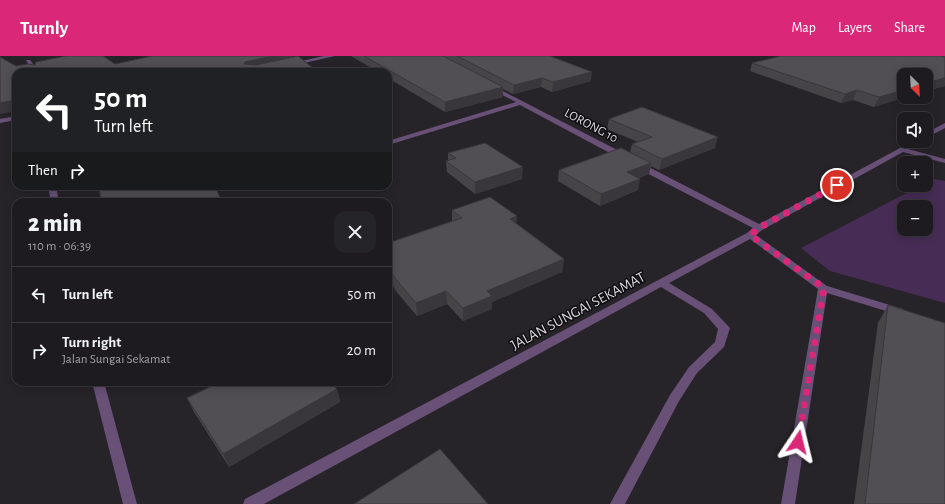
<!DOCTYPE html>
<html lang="en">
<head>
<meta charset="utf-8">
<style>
  :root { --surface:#1d1b1f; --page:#252428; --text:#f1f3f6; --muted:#a0a1a4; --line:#3b393d; --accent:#db2777 }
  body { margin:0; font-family:"Alegreya Sans",sans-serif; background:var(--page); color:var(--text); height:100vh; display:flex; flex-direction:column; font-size:15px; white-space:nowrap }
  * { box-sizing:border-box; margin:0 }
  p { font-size:13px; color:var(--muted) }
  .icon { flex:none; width:22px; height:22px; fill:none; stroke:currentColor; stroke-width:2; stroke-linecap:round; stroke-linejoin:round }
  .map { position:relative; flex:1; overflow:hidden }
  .drawer { position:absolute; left:12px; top:142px; width:380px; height:188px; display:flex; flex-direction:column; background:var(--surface); border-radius:12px; box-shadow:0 2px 10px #0003,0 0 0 1px var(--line) }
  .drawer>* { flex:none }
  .top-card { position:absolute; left:12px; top:12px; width:380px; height:122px; border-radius:12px; box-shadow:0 2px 10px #0003,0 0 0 1px var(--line); background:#202124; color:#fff; overflow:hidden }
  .needle { width:26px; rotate:156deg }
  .buttons { position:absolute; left:897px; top:12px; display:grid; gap:8px }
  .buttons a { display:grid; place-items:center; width:36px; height:36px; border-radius:8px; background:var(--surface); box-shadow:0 2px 10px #0003,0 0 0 1px var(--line); font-size:20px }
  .pin { position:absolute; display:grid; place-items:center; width:34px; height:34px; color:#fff; margin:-17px; border:2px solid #fff; border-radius:50%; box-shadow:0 1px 4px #0007 }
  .me { position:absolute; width:44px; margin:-22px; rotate:10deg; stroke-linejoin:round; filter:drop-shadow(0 0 3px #0008) }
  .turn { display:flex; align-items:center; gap:14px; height:84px; padding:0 16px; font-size:18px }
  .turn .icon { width:52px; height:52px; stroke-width:2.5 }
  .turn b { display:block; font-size:28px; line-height:34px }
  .then { display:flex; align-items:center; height:38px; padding:0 16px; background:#0003; gap:8px; font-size:15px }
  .round { display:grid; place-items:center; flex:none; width:42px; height:42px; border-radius:12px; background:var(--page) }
  .overview { display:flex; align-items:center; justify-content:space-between; height:68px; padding:0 16px }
  h1 { font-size:24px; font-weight:800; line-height:30px }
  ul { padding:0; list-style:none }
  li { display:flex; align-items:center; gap:12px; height:56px; padding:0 16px; border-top:1px solid var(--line) }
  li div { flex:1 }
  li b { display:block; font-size:15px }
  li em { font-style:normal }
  header { display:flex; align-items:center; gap:24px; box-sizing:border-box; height:56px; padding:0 20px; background:var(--accent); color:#fff }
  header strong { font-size:19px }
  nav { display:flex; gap:22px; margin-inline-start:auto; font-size:14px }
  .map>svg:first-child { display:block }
  .green { fill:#472d55; fill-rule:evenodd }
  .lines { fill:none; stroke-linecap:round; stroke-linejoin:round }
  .minor { fill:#685077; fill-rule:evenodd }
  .wall { fill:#474448 }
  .shaded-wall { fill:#39373b }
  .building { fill:#524f54; stroke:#39373b }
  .route { stroke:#db2777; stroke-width:7; stroke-dasharray:0 12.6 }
  .labels { text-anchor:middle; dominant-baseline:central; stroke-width:3; stroke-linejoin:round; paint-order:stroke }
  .far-street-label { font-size:13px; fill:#d9d7da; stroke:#0f0d10 }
  .street-label { font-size:15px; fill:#d9d7da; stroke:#0f0d10 }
</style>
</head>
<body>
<header>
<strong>Turnly</strong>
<nav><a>Map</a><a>Layers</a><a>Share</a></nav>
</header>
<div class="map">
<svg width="945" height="448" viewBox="0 0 945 448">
  <rect width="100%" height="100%" fill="#272429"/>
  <path class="green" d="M 934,123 L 945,125 L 945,247 L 830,215 L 801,192 L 922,129 L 926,129 L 926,127 ZM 904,151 L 926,151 L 926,173 L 904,173 Z"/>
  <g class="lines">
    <g class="minor">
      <polygon points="324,0 335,0 291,10 288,8"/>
      <polygon points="26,4 30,4 39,16 33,16"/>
      <polygon points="491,29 627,99 628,101 621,103 520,49 388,89 388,85 516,46 489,32 488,31"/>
      <polygon points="16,60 16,64 0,67 0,63"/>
      <polygon points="945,67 945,72 926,82 926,77"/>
      <polygon points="913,85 921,85 908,93 945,103 945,107 903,96 762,174 756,179 827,230 903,253 904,255 899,259 827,237 795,448 781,448 818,233 750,183 669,227 712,253 730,272 724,291 697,317 679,345 625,448 610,448 670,339 689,311 715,286 718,273 704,257 661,231 264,448 243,448 245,443 747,177 753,172 635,111 635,107 641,107 759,168"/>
      <polygon points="48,130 56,130 59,146 51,146"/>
      <polygon points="92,326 104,326 137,448 123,448"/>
    </g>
  </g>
  <g class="wall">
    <polygon points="351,0 550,0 591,25 552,36 541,31 513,38 503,33 503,41 445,56 388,22 388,16 378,16"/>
    <polygon points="781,0 945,0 945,30 926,35 926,19 874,51 853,44 841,47 750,15 752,7"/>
    <polygon points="609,63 715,92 659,114 651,110 649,118 639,122 640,123 638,134 600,150 558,125 559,114 630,97 632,88 638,86 607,73"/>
    <polygon points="448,97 522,123 475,138 447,116 446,105 448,104"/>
    <polygon points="452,154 517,160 516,167 564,203 562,216 492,246 492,253 463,265 447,248 417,260 395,234 392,227 390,227 388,225 388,187 452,165"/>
    <polygon points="888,249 945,448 854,448 878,267"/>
    <polygon points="337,333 340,346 229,411 194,356 187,342"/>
  </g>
  <g class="shaded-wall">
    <polygon points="273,0 293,0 294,5 247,15 244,8 245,6"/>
    <polygon points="592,16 591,25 552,36 553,26"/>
    <polygon points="542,22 541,31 513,38 514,29"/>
    <polygon points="945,22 945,30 926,35 926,27"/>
    <polygon points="503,31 503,41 445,56 445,46"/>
    <polygon points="857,34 853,44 841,47 845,38"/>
    <polygon points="904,34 904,41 907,41 874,51 879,41"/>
    <polygon points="16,44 16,55 0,58 0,47"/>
    <polygon points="718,81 715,92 659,114 662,103"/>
    <polygon points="651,107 649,118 625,128 627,116"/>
    <polygon points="523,111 522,123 475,138 475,126"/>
    <polygon points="640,123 638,134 600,150 601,138"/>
    <polygon points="517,160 516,172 510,163"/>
    <polygon points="564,203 562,216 492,246 492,253 463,265 463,252 487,235"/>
    <polygon points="388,214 391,214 392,227 390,227"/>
    <polygon points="446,235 447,248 417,260 416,247"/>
    <polygon points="337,333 340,346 229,411 223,398"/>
  </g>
  <g class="building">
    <polygon points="66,0 103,0 115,8 152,0 273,0 245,6 244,8 256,9 298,0 318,16 16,16 16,44 0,47 0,1 16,10 28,8 35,9 36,6"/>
    <polygon points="364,0 443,0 503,31 445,46"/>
    <polygon points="457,0 550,0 592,16 553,26 542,22 514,29"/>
    <polygon points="781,0 941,0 945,1 945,22 926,27 926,19 904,19 904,34 879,41 857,34 845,38 752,7"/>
    <polygon points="642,51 718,81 662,103 632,88 652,81 609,63"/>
    <polygon points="485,87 523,111 475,126 446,105 456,102 448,97"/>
    <polygon points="621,92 651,107 627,116 640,123 601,138 559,114"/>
    <polygon points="99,130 215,130 222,146 101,146"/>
    <polygon points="490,141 517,160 510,163 564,203 487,235 492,240 463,252 446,235 416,247 394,221 391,214 388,214 388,187 462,162 452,154"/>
    <polygon points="888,249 945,267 945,448 865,448"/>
    <polygon points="220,326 331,326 337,333 223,398 187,342"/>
    <polygon points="440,393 488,448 354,448"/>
  </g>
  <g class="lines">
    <polyline class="route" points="798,386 824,232 750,179 759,172 837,129"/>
  </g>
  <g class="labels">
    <g class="far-street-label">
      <text transform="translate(591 70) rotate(28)">LORONG 10</text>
    </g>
    <g class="street-label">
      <text transform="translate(578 255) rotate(-28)">JALAN SUNGAI SEKAMAT</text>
    </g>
  </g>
</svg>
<div class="buttons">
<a><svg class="needle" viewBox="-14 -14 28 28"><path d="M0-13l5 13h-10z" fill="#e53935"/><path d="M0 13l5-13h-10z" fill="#a0a1a4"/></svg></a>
<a><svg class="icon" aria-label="sound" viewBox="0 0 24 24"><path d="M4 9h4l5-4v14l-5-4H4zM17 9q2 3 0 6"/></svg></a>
<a>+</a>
<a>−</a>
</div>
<div class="pin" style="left:837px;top:129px;background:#d93025"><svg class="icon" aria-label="arrive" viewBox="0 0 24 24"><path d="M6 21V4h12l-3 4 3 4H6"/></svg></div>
<svg class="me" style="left:798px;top:386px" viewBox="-20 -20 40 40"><path d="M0-17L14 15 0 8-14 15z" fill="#db2777" stroke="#fff" stroke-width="4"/></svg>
<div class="top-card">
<div class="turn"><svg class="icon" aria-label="left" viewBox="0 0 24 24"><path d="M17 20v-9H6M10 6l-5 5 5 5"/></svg><div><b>50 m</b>Turn left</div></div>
<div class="then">Then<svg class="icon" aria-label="right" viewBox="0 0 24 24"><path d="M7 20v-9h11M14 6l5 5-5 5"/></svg></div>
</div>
<section class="drawer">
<div class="overview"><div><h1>2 min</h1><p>110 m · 06:39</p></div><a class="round"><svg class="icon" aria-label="close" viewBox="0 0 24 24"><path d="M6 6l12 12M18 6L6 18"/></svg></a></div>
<ul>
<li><svg class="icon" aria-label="left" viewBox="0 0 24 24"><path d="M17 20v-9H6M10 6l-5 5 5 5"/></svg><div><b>Turn left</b></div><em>50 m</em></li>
<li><svg class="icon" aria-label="right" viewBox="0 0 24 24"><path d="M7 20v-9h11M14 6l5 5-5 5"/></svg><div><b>Turn right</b><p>Jalan Sungai Sekamat</p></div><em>20 m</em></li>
</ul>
</section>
</div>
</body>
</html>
